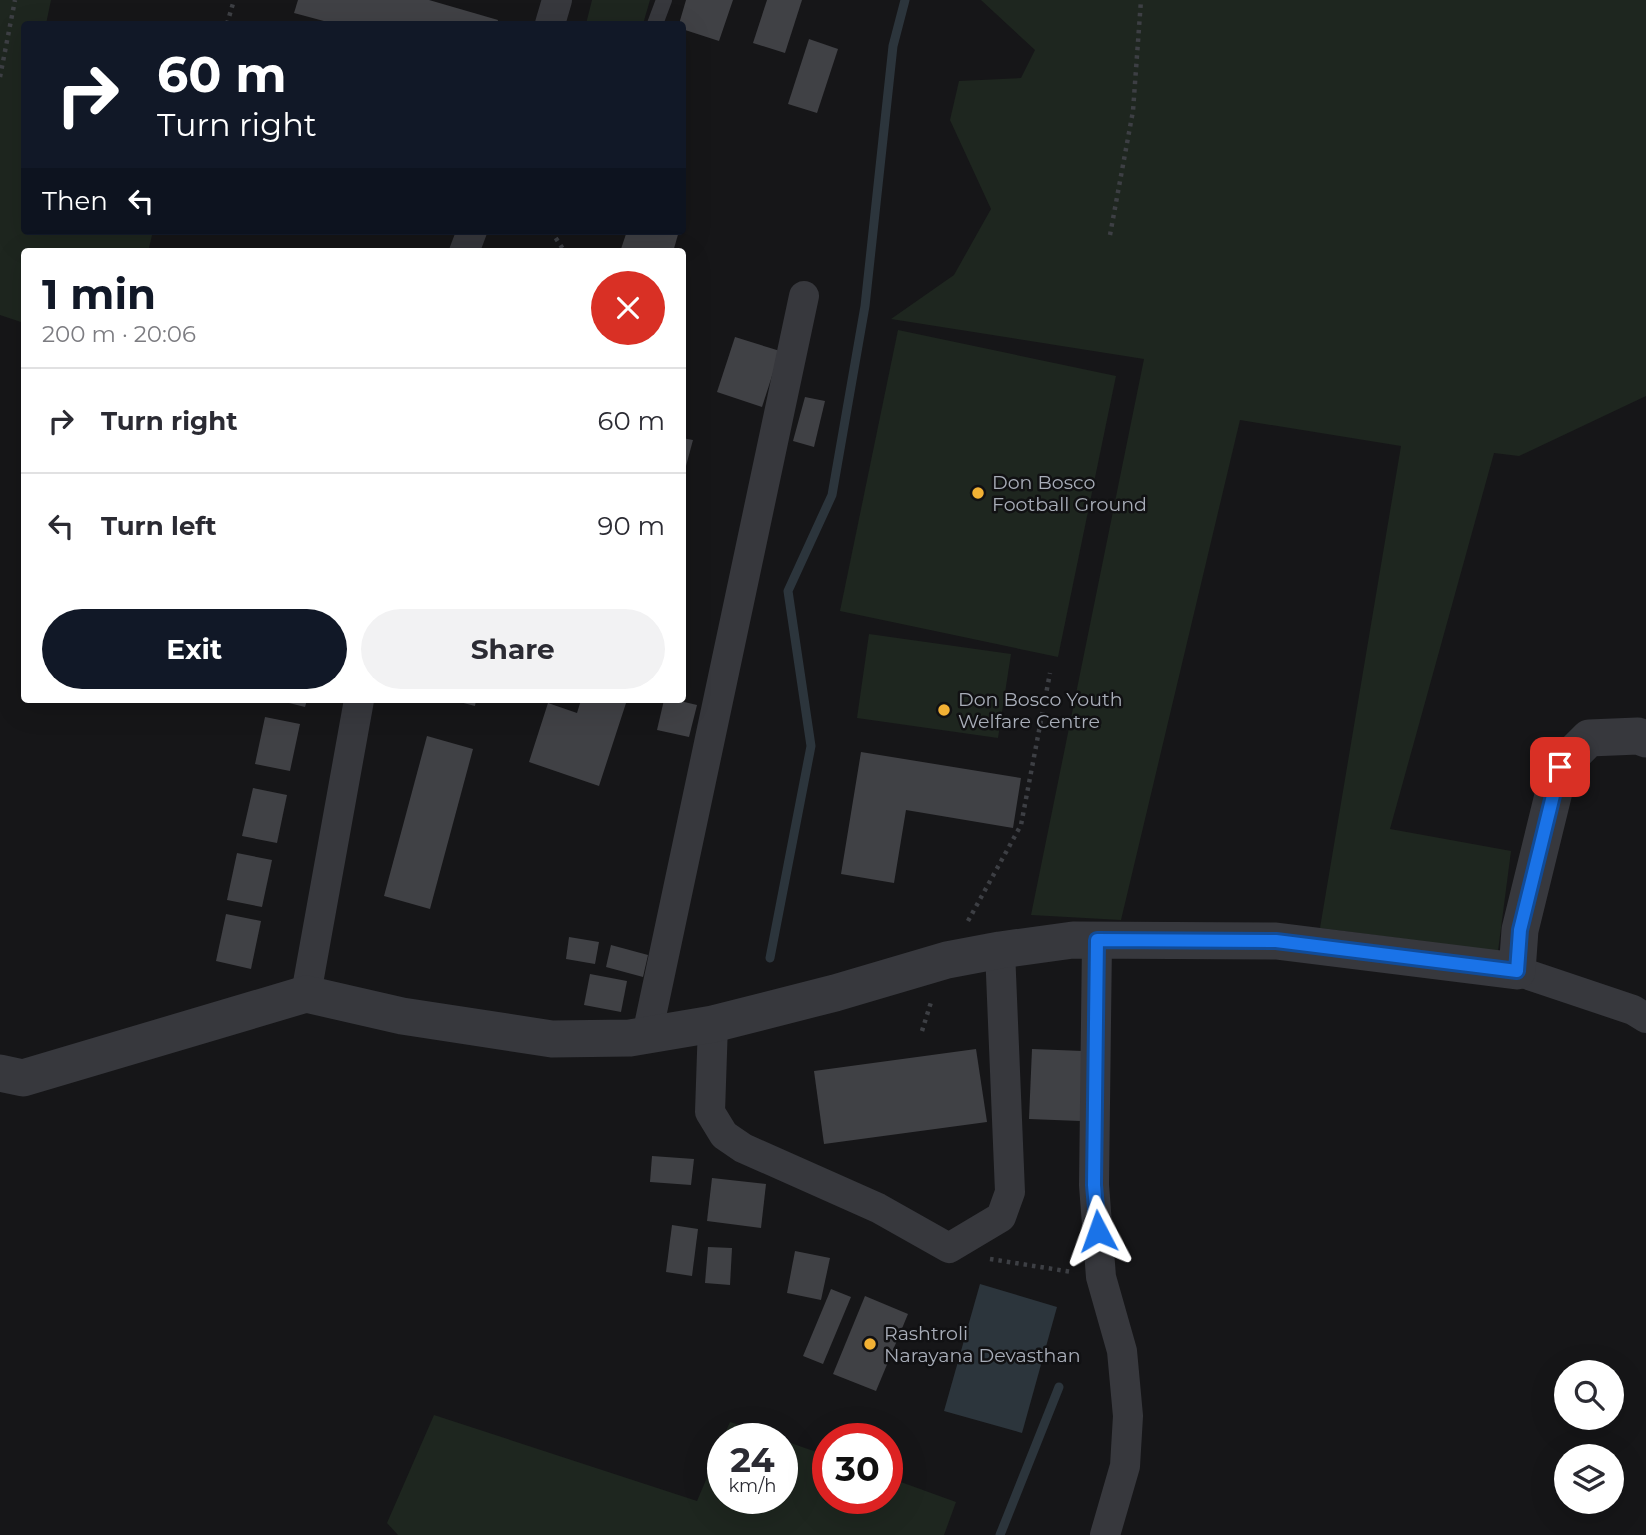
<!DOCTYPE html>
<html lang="en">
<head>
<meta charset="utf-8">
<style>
  :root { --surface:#fff; --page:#f2f2f3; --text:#2b2b33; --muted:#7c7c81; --line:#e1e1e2; --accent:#111827 }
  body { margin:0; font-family:Montserrat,sans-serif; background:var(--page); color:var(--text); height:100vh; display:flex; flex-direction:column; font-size:26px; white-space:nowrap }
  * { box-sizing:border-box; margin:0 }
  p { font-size:23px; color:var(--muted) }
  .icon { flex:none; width:38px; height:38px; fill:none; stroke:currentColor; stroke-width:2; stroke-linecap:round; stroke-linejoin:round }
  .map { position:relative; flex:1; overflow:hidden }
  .side { position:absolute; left:21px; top:248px; width:665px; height:455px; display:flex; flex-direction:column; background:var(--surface); border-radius:7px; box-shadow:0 7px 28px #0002 }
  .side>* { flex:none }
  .top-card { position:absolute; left:21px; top:21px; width:665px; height:214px; border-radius:7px; box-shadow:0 7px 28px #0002; background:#111827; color:#fff; overflow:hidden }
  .buttons { position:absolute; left:1554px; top:1360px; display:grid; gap:14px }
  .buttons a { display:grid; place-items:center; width:70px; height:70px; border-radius:50%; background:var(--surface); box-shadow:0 7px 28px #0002; font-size:35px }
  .speed { position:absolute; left:707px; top:1423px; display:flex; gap:14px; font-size:35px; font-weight:700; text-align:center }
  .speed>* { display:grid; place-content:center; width:91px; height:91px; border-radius:50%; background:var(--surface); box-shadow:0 7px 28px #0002; line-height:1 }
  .speed small { font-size:18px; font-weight:400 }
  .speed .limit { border:10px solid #d22; background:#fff; color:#111 }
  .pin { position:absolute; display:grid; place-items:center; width:60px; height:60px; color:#fff; margin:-30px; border-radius:14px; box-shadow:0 4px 10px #0006 }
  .me { position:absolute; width:77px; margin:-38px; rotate:356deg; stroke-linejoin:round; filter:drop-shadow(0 0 5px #0008) }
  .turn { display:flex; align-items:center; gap:24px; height:147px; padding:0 21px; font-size:32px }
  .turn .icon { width:91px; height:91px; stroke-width:2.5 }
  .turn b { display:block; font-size:49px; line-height:60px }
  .then { display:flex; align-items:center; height:66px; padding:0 21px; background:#0003; gap:14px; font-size:26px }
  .round { display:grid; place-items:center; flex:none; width:74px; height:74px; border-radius:37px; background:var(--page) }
  .summary { display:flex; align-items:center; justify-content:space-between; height:119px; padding:0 21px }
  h1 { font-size:42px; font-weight:700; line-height:52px; color:var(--accent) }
  .cta { display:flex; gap:14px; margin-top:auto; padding:14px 21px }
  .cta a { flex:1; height:80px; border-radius:42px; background:var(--accent); color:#fff; font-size:28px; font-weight:700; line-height:80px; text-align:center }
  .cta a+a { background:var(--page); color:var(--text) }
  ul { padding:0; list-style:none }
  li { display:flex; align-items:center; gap:21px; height:105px; padding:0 21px; border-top:2px solid var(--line) }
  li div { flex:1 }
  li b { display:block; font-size:26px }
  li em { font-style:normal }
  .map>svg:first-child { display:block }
  .green { fill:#1e261f }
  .water { fill:#2c353c }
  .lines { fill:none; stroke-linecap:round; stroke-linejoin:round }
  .stream { stroke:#2c353c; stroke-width:9 }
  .building { fill:#404145 }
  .path { stroke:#3d3f44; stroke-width:4.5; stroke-dasharray:3.5 5; stroke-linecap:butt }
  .service { stroke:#37383d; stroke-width:16 }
  .minor { stroke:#37383d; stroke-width:30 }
  .tertiary { stroke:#37383d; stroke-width:37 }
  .route-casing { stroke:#114b97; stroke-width:18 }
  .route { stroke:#1a73e8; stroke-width:12 }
  .poi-dot { fill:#f2b134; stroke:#111113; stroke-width:2.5 }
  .labels { text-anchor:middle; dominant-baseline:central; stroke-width:5; stroke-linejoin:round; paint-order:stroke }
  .poi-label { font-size:19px; fill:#a8adb8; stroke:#111113; text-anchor:start }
</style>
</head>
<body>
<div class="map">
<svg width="1646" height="1535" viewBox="0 0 1646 1535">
  <rect width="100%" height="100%" fill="#161618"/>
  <g class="green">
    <polygon points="0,0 51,0 46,24 24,24 24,231 153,231 148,252 24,252 24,323 0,315"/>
    <polygon points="592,0 650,0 643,24 586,24"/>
    <polygon points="981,0 1646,0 1646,396 1519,456 1494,453 1390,829 1511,851 1498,951 1320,928 1401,446 1240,420 1121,920 1031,915 1144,359 891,319 954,275 991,209 950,120 959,81 1021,78 1035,50"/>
    <polygon points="898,330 1116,376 1058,657 840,611"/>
    <polygon points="869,634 1011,654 998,738 857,718"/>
    <polygon points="434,1415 697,1501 723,1440 723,1498 782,1498 782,1440 828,1456 828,1498 887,1498 887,1477 956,1502 944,1535 398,1535 387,1523"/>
    <polygon points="730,1422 778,1438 723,1438"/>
  </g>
  <polygon class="water" points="980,1284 1057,1307 1022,1433 944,1411"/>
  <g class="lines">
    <g class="stream">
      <polyline points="770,958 811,746 788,591 832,495 865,306 893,46 905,0"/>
      <polyline points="1000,1535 1059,1387"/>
    </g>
  </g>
  <g class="building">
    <polygon points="298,0 429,0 498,20 497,24 335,24 294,13"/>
    <polygon points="686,0 733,0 719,41 682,29 682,24 679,24"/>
    <polygon points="767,0 802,0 785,53 753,43"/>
    <polygon points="809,39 838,49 817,113 788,104"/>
    <polygon points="627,231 679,231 673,252 620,252"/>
    <polygon points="735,337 780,351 762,407 717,392"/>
    <polygon points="805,397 825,401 814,447 793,441"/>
    <polygon points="682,438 693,440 683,477 682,477"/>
    <polygon points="277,700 307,700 305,707"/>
    <polygon points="452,700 476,700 475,706"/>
    <polygon points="581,700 627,700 599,786 529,762 548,703 577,713"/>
    <polygon points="664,700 676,700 697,705 689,737 657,730"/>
    <polygon points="265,717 300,724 290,771 255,764"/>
    <polygon points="427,736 473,749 430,909 384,896"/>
    <polygon points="861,752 1021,778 1013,828 906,810 894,883 841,874"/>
    <polygon points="253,788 287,795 277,843 242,836"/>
    <polygon points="237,853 272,860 262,907 227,900"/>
    <polygon points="226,914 261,921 251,969 216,961"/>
    <polygon points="569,937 599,942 595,964 566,959"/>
    <polygon points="611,945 648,955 643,977 606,967"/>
    <polygon points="590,974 627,981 621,1012 584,1005"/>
    <polygon points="976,1049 987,1122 824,1144 814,1071"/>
    <polygon points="1032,1049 1083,1051 1080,1121 1029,1119"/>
    <polygon points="652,1156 694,1159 691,1185 650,1182"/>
    <polygon points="712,1178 766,1184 761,1228 707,1221"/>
    <polygon points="672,1225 698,1229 692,1276 666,1272"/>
    <polygon points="708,1247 732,1248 730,1285 705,1283"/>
    <polygon points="795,1251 830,1258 821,1300 787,1293"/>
    <polygon points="831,1289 851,1297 823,1364 803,1356"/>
    <polygon points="865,1296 908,1314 876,1391 833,1374"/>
  </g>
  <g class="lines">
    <g class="path">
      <polyline points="227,24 234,0"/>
      <polyline points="0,77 15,0"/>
      <polyline points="551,231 565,252"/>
      <polyline points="1110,235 1133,111 1141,0"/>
      <polyline points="968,921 1021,825 1050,673"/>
      <polyline points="922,1031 932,999"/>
      <polyline points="990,1259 1072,1272"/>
    </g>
    <polyline class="service" points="655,24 664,0"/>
    <g class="minor">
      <polyline points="550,24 557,0"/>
      <polyline points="464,252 472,231"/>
      <polyline points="1097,941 1094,1185 1101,1277 1122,1351 1128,1416 1125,1466 1105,1535"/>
      <polyline points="1517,971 1633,1010 1646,1018"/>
      <polyline points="306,994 359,700"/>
      <polyline points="713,1024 710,1112 724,1135 743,1148 878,1208 949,1248 1001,1217 1010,1192 1000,950"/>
      <polyline points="647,1035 804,296"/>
    </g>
    <polyline class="tertiary" points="0,1073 23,1078 306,994 402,1016 552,1039 630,1038 713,1024 835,993 947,960 1000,950 1073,940 1276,941 1517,971 1520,930 1560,767 1589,738 1638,736 1646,739"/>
  </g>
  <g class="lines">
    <g class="route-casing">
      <polyline id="route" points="1098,1231 1094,1185 1097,940 1276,941 1517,971 1520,930 1560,767"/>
    </g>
    <use href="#route" class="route"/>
  </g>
  <g class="poi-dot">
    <circle cx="978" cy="493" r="7"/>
    <circle cx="944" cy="710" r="7"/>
    <circle cx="870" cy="1344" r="7"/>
  </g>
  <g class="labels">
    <g class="poi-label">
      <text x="992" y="482">Don Bosco<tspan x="992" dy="22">Football Ground</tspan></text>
      <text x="958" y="699">Don Bosco Youth<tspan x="958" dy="22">Welfare Centre</tspan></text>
      <text x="884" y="1333">Rashtroli<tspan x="884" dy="22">Narayana Devasthan</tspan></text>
    </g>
  </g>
</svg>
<div class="buttons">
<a><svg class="icon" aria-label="search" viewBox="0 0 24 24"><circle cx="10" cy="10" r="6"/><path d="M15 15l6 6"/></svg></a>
<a><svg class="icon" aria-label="layers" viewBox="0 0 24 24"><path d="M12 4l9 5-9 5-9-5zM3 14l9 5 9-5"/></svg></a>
</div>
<div class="speed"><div>24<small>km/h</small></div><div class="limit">30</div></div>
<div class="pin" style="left:1560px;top:767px;background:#d93025"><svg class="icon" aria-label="arrive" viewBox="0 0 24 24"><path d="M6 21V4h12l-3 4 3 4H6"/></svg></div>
<svg class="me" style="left:1098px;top:1231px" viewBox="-20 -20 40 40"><path d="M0-17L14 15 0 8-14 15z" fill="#1a73e8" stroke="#fff" stroke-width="4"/></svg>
<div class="top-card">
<div class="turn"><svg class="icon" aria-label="right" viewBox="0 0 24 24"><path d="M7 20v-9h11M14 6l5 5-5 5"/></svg><div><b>60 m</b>Turn right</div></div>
<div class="then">Then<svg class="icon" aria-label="left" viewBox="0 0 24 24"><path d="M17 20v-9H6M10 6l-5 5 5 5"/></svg></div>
</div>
<section class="side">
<div class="summary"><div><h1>1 min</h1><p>200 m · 20:06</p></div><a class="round" style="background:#d93025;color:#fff"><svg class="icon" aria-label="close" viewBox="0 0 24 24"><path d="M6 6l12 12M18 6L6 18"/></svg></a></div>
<ul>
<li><svg class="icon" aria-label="right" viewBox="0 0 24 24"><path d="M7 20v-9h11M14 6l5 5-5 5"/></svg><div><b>Turn right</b></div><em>60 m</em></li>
<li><svg class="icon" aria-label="left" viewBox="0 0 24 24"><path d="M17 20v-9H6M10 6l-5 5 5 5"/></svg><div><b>Turn left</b></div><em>90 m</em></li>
</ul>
<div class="cta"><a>Exit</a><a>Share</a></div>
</section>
</div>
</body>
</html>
